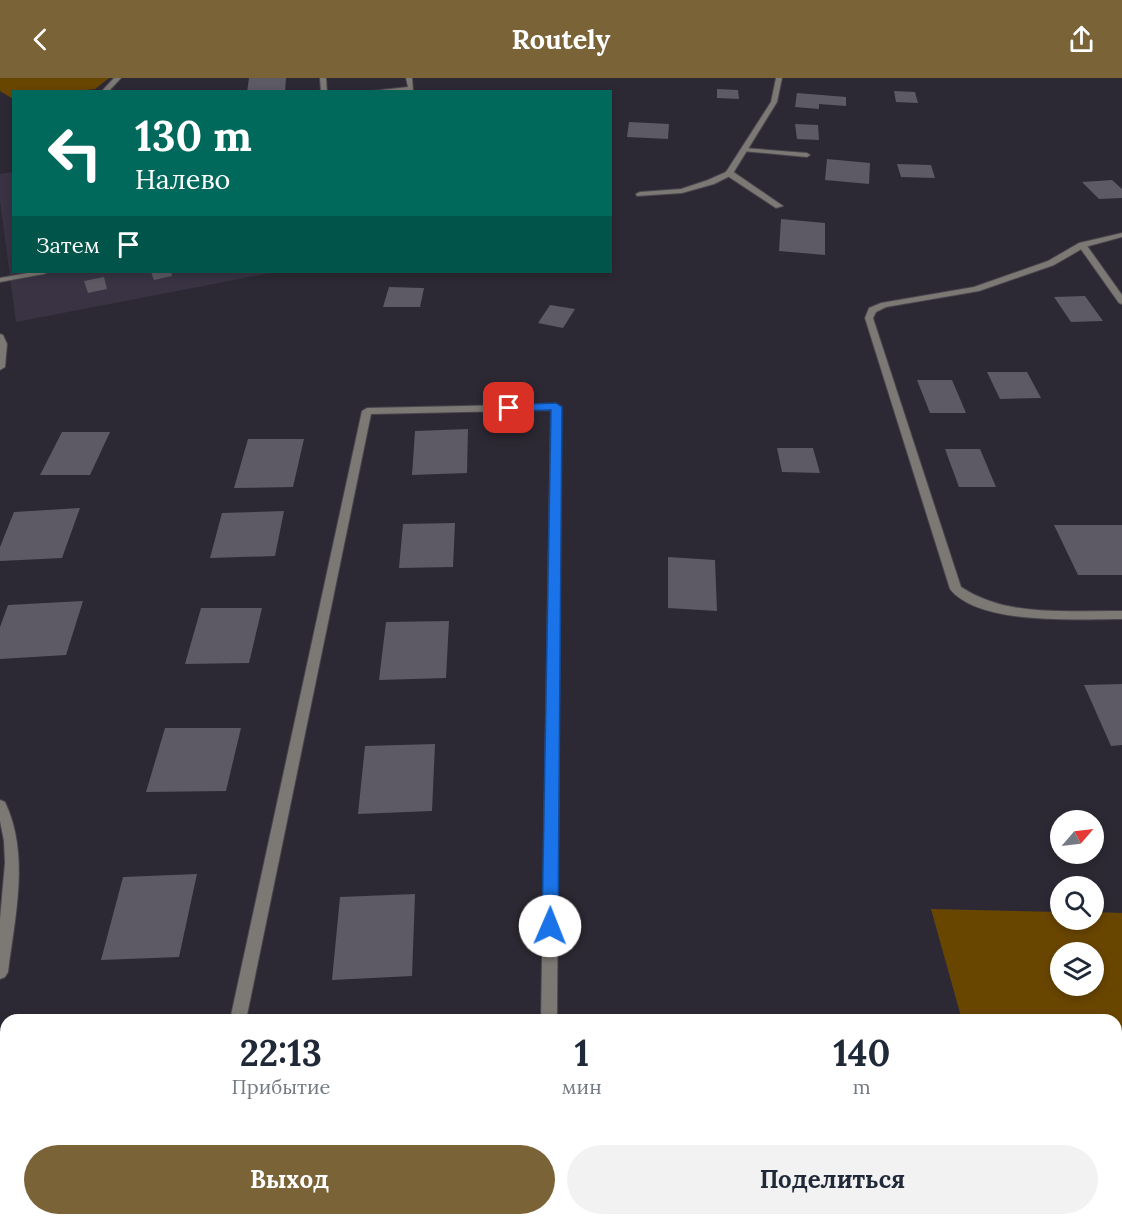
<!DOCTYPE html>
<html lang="ru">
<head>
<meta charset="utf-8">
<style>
  :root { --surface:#fff; --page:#f2f2f3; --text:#1f2937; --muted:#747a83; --accent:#7b6338 }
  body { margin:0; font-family:Lora,serif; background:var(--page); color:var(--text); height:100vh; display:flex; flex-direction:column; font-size:22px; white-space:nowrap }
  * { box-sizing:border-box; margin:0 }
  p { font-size:20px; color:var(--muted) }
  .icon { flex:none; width:33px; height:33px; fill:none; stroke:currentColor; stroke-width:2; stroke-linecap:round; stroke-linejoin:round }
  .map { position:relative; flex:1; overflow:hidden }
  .sheet { position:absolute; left:0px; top:936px; width:1122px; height:212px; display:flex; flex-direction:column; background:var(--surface); border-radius:18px 18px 0 0; box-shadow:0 3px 9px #0003 }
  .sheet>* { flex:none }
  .guide { position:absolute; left:12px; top:12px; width:600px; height:183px; border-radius:0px; box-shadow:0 3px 9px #0003; background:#00695c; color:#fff; overflow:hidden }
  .needle { width:39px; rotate:62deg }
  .fabs { position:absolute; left:1050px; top:732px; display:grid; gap:12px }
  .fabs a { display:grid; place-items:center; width:54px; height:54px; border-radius:50%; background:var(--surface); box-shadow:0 3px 9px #0003; font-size:30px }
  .pin { position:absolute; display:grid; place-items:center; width:51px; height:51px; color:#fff; margin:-26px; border-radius:12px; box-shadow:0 3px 9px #0006 }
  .me { position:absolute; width:66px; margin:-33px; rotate:1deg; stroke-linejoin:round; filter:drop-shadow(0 0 4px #0008) }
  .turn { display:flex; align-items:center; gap:21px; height:126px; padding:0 24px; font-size:27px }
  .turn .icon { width:78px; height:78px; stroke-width:2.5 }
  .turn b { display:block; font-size:42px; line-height:51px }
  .then { display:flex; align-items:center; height:57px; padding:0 24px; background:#0003; gap:12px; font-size:22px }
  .eta { display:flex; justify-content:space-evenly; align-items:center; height:102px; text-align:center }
  .eta b { font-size:36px; font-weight:700; line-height:42px }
  .primary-button { display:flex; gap:12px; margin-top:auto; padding:12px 24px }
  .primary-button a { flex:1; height:69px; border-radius:36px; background:var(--accent); color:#fff; font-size:24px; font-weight:700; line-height:69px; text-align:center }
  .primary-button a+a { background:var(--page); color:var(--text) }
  header { display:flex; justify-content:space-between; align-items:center; height:78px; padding:0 24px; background:var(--accent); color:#fff; font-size:27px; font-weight:700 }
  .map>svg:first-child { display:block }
  .built { fill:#393343 }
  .green { fill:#694600; fill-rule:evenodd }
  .building { fill:#5d5965 }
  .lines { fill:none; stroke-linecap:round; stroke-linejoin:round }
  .lane-casing { stroke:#49454f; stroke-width:2 }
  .street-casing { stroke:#49454f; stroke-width:2 }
  .lane { fill:#7c7873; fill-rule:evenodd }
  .street { fill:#7c7873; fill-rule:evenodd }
  .route { fill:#1a73e8; stroke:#114b97; stroke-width:1.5 }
</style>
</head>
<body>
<header><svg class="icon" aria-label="back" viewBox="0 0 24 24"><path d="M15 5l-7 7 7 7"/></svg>Routely<svg class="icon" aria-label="share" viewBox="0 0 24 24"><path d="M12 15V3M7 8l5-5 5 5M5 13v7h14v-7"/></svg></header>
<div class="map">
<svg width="1122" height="1147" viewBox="0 0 1122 1147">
  <rect width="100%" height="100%" fill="#2d2934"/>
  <polygon class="built" points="13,94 14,194 276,194 16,244 0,123 0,96"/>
  <g class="green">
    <polygon points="0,0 109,0 95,11 76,13 14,14 13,21 0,13"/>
    <path d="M 931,831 L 1060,834 L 1060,842 L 1094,842 L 1094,834 L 1122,835 L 1122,1147 L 1020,1147 L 1018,1142 L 1116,1142 L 1116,942 L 962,942 ZM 1060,874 L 1094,874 L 1094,908 L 1060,908 Z"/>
  </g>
  <g class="building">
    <polygon points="249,0 286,0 285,14 247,14"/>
    <polygon points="717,11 738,12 739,21 717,20"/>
    <polygon points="894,13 915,14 918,25 896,24"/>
    <polygon points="797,15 846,19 846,28 819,26 819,31 795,29"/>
    <polygon points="629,44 669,46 668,61 627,59"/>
    <polygon points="795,46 818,47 819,62 797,61"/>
    <polygon points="827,81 870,85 869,106 825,102"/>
    <polygon points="897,86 931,87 935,100 901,99"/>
    <polygon points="1112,102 1122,111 1122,120 1099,121 1082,104"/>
    <polygon points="781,141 825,145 825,177 779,173"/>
    <polygon points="151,194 171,194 172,198 154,202"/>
    <polygon points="104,199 107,211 88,215 84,203"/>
    <polygon points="389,209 424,210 420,229 383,229"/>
    <polygon points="1085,218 1103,243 1071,244 1054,219"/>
    <polygon points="550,227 575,231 563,250 538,245"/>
    <polygon points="987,294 1027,294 1041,320 1000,321"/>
    <polygon points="917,302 952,302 966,335 930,335"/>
    <polygon points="468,351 467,395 412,397 415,353"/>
    <polygon points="62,354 110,354 90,397 40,397"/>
    <polygon points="248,361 304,361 293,409 234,410"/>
    <polygon points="777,370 813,370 820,395 782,394"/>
    <polygon points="945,371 980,371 996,409 959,409"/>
    <polygon points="80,430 62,480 0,483 0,469 14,434"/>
    <polygon points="284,433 275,478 210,480 222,435"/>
    <polygon points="455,445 453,489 399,490 403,446"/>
    <polygon points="1054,447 1122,447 1122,497 1078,497"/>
    <polygon points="668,479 715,482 717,533 668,530"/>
    <polygon points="83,523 66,577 0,581 0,549 8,527"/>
    <polygon points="201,530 262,530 249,585 185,586"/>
    <polygon points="449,543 446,600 379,602 386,544"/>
    <polygon points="1122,606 1122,667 1111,668 1084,607"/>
    <polygon points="165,650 241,650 226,713 146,714"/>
    <polygon points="435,666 432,733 358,736 365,668"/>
    <polygon points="197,796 179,879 101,882 123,799"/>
    <polygon points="415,816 412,898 332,902 340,819"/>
    <polygon points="79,1142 200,1142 200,1147 78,1147"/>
    <polygon points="356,1142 477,1142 478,1147 356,1147"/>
  </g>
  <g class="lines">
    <g class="lane-casing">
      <g id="lane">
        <polygon points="114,0 121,0 108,14 101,14"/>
        <polygon points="320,0 326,0 327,14 321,14"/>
        <polygon points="406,0 412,0 413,12 363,14 408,9"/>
        <polygon points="744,70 807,75 810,77 807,79 742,73 742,71"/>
        <polygon points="726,93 732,93 783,128 776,130 726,97"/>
        <path d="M 1122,155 L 1122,159 L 1085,169 L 1054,187 L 979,213 L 886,229 L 876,234 L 873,240 L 961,509 C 1008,540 1068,532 1122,533 L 1122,541 C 1079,541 979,548 950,511 L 865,240 L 869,230 L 881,225 L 974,209 L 1048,183 L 1079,165 Z"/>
        <polygon points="33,194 48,194 44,196 0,204 0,200"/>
      </g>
    </g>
    <g class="street-casing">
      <g id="street">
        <polygon points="776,0 782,0 777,24 732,97 714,106 682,115 637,118 636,116 640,114 681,111 708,102 726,94 771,24"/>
        <polygon points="1079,165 1085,165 1122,217 1122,226 1119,225 1078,167"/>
        <polygon points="0,256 3,257 7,266 5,289 0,292"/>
        <polygon points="556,326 561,329 557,942 541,942 551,332 371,336 246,942 230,942 362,333 367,330"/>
        <path d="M 0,722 L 5,724 C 30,777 15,838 8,894 L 5,899 L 0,901 L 0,841 L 5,785 L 4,763 L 0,743 Z"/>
        <polygon points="6,1030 6,1046 0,1048 0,1032"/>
      </g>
    </g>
    <use href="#lane" class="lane"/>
    <use href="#street" class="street"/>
  </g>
  <polygon class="route" points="556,325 562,329 558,848 556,853 550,855 544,853 542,848 551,332 509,333 504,330 509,327"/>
</svg>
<div class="fabs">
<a><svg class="needle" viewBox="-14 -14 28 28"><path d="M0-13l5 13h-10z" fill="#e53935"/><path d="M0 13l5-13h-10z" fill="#747a83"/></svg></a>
<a><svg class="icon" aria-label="search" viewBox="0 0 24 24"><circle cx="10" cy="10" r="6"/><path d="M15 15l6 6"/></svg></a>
<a><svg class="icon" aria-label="layers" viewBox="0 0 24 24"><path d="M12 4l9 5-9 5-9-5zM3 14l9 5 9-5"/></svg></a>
</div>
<div class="pin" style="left:509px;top:330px;background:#d93025"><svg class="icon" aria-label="arrive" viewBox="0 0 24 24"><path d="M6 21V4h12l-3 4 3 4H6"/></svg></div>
<svg class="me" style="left:550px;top:848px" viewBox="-20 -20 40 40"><circle r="19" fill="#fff"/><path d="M0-13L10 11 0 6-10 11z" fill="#1a73e8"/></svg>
<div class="guide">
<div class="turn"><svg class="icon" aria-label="left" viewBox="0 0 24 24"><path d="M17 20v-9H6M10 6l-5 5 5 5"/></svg><div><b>130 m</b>Налево</div></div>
<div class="then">Затем<svg class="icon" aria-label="arrive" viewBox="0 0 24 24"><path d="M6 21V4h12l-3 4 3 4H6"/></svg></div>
</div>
<section class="sheet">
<div class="eta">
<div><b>22:13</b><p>Прибытие</p></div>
<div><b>1</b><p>мин</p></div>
<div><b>140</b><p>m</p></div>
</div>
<div class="primary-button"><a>Выход</a><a>Поделиться</a></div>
</section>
</div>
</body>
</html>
